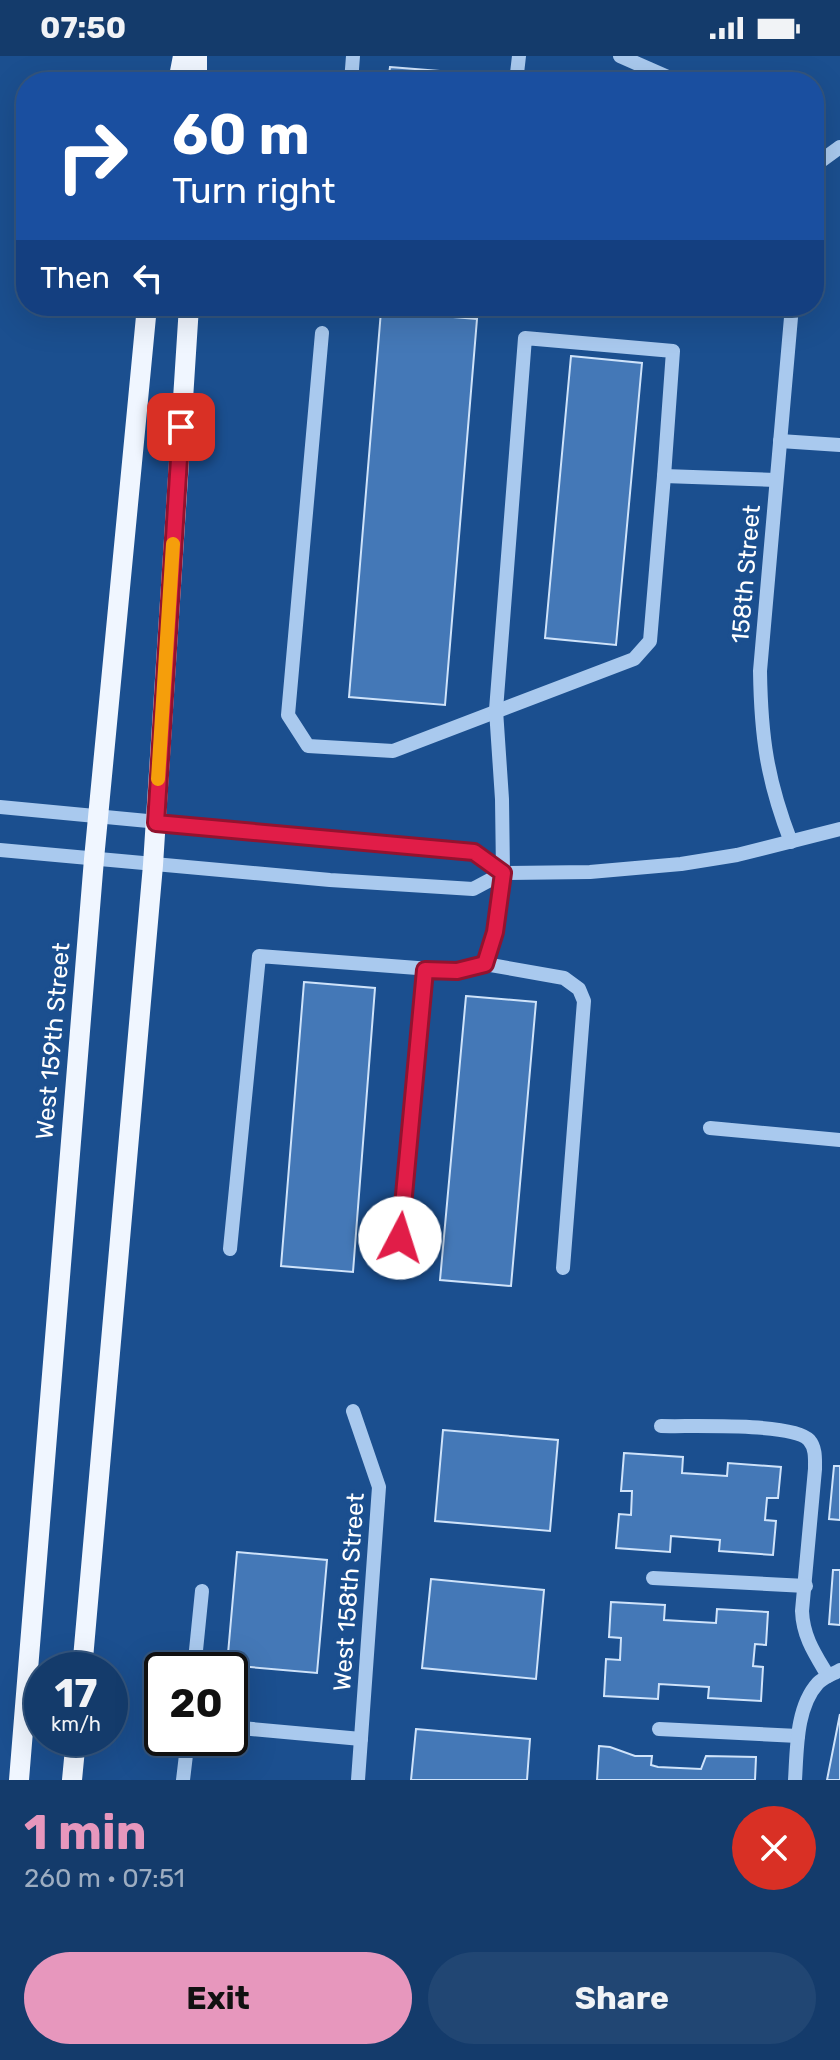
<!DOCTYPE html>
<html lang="en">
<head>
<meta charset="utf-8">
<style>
  :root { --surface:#143b6b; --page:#214673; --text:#f1f3f6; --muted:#9dadc1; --line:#33557e; --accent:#e797bd }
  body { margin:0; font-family:Rubik,sans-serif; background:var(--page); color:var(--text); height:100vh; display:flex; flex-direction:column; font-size:30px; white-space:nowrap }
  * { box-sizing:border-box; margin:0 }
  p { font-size:26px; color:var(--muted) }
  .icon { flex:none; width:44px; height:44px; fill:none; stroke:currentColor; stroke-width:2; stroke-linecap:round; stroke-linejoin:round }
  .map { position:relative; height:1724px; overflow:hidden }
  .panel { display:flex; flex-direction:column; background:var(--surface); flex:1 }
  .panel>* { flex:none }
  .banner { position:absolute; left:16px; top:16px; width:808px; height:244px; border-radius:32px; box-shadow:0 8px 32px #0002,0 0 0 2px var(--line); background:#1a4fa0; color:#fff; overflow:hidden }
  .speed { position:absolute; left:24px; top:1596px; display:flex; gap:16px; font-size:40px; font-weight:700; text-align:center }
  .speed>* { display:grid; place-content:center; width:104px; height:104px; border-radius:50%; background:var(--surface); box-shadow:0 8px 32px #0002,0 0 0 2px var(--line); line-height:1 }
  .speed small { font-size:20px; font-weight:400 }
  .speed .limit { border:4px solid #111; border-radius:12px; background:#fff; color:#111 }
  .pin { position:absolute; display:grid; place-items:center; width:68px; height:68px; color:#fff; margin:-34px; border-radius:16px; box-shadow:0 4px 12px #0006 }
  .me { position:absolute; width:88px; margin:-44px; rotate:5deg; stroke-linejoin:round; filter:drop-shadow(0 0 6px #0008) }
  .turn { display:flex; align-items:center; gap:28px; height:168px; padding:0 24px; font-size:36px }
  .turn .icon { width:104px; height:104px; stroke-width:2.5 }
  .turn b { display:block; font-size:56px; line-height:68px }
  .then { display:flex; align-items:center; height:76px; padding:0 24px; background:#0003; gap:16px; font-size:30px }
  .round { display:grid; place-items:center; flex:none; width:84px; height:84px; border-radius:42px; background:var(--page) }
  .head { display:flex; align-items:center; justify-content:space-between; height:136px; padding:0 24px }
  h1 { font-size:48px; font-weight:700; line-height:60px; color:var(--accent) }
  .button { display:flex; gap:16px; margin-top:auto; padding:16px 24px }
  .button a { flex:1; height:92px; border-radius:48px; background:var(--accent); color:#111; font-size:32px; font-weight:700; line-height:92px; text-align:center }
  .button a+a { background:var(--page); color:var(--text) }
  .status { display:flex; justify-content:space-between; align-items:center; height:56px; padding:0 40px; background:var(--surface); direction:ltr }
  .status svg { height:22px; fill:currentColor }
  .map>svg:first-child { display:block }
  .building { fill:#4478b7; stroke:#cfe3fa; stroke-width:2 }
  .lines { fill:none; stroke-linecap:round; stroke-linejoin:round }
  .minor { stroke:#a9c9ee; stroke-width:14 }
  .major { stroke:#f0f6ff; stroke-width:20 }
  .route-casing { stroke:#92132f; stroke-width:20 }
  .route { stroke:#e11d48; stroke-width:14 }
  .slow { stroke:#f59e0b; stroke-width:14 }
  .labels { text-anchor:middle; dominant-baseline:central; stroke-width:8; stroke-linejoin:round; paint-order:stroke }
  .street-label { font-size:24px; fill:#fff; stroke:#1b4f8f }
</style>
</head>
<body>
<div class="status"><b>07:50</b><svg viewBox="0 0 49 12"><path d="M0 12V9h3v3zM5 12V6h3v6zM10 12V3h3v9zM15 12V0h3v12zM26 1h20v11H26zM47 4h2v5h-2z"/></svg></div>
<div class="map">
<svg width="840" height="1724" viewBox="0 0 840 1724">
  <rect width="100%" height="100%" fill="#1b4f8f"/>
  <g class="building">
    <polygon points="390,11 489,19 489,26 388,26"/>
    <polygon points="381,255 477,263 445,649 349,641"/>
    <polygon points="571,300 642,307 616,589 545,582"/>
    <polygon points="304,926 375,932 353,1216 281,1210"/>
    <polygon points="466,940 536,946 511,1230 440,1224"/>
    <polygon points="443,1374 558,1384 550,1475 435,1465"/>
    <polygon points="624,1397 683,1401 682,1417 727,1420 728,1407 781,1411 778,1442 767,1442 765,1464 776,1465 773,1499 719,1495 720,1484 671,1480 670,1496 616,1492 619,1458 631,1459 632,1435 621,1435"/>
    <polygon points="834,1410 840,1410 840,1464 829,1463"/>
    <polygon points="237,1496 327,1504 317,1617 227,1609"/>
    <polygon points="833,1514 840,1514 840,1569 829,1568"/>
    <polygon points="431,1523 544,1534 536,1623 422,1612"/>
    <polygon points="611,1546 665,1549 664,1564 716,1567 717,1553 768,1556 766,1589 755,1588 753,1610 763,1611 761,1645 708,1642 709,1631 659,1628 658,1643 604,1640 606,1603 620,1604 621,1582 609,1581"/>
    <polygon points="840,1658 840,1724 827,1724"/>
    <polygon points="416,1673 530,1683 527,1724 411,1724"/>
    <polygon points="599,1690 610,1691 635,1700 652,1700 651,1709 658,1711 701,1713 706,1700 756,1701 755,1724 597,1724"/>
  </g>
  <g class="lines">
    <g class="minor">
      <polyline points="620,0 679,26"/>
      <polyline points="351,26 353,0"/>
      <polyline points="516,26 519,0"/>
      <polyline points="814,110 840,91"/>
      <polyline points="322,277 288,659 308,690 393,695 634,603 650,585 664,420 776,424"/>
      <polyline points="780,385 840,389"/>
      <polyline points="0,751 474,796 503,817"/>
      <path d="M 791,786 C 767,724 761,681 760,615 L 792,250"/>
      <polyline points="0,794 330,824 473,833 503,817 590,816 681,808 737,799 840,773"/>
      <polyline points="485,908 564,922 579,933 584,945 563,1212"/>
      <polyline points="710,1072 840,1084"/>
      <polyline points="400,1182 425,914"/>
      <polyline points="230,1193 259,900 457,915 485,908 495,876 503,817 502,743 496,654 525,282 673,295 664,420"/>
      <polyline points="353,1355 379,1431 358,1724"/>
      <path d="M 661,1370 C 688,1371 793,1366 809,1384 C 816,1392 815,1403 815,1413 L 802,1555 C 803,1581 815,1598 828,1620"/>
      <polyline points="653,1522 806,1530"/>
      <polyline points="194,1614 202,1535"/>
      <polyline points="230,1671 361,1683"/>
      <polyline points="659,1673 798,1680"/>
      <polyline points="183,1724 188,1682"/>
      <path d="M 795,1724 C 797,1693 796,1651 818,1627 C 824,1621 833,1618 840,1614"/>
    </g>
    <g class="major">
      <polyline points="197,0 197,26"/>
      <polyline points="178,26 183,0"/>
      <polyline points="82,1614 153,809 189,250"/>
      <polyline points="19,1724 94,803 147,250"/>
      <polyline points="72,1724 76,1682"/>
    </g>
  </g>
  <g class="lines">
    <g class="route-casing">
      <polyline id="route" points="181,371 156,767 474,796 503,817 495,876 485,908 457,915 425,914 400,1182"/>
    </g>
    <use href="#route" class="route"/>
    <polyline class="slow" points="158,723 173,488"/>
  </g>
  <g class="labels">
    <g class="street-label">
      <text transform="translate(746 518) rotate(-85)">158th Street</text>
      <text transform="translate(53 985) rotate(-85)">West 159th Street</text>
      <text transform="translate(349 1536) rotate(-86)">West 158th Street</text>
    </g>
  </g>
</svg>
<div class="speed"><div>17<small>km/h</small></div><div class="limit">20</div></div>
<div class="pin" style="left:181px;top:371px;background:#d93025"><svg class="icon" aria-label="arrive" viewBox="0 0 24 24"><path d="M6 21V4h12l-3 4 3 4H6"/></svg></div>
<svg class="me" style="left:400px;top:1182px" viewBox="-20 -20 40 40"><circle r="19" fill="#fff"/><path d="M0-13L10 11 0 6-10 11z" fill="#e11d48"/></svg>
<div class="banner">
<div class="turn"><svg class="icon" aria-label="right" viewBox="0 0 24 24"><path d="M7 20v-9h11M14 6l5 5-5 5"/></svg><div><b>60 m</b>Turn right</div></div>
<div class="then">Then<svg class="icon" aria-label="left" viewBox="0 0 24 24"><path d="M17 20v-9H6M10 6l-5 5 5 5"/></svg></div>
</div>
</div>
<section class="panel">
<div class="head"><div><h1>1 min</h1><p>260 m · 07:51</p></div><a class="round" style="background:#d93025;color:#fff"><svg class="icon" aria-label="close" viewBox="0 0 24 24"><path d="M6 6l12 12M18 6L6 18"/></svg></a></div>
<div class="button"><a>Exit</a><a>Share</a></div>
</section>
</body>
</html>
